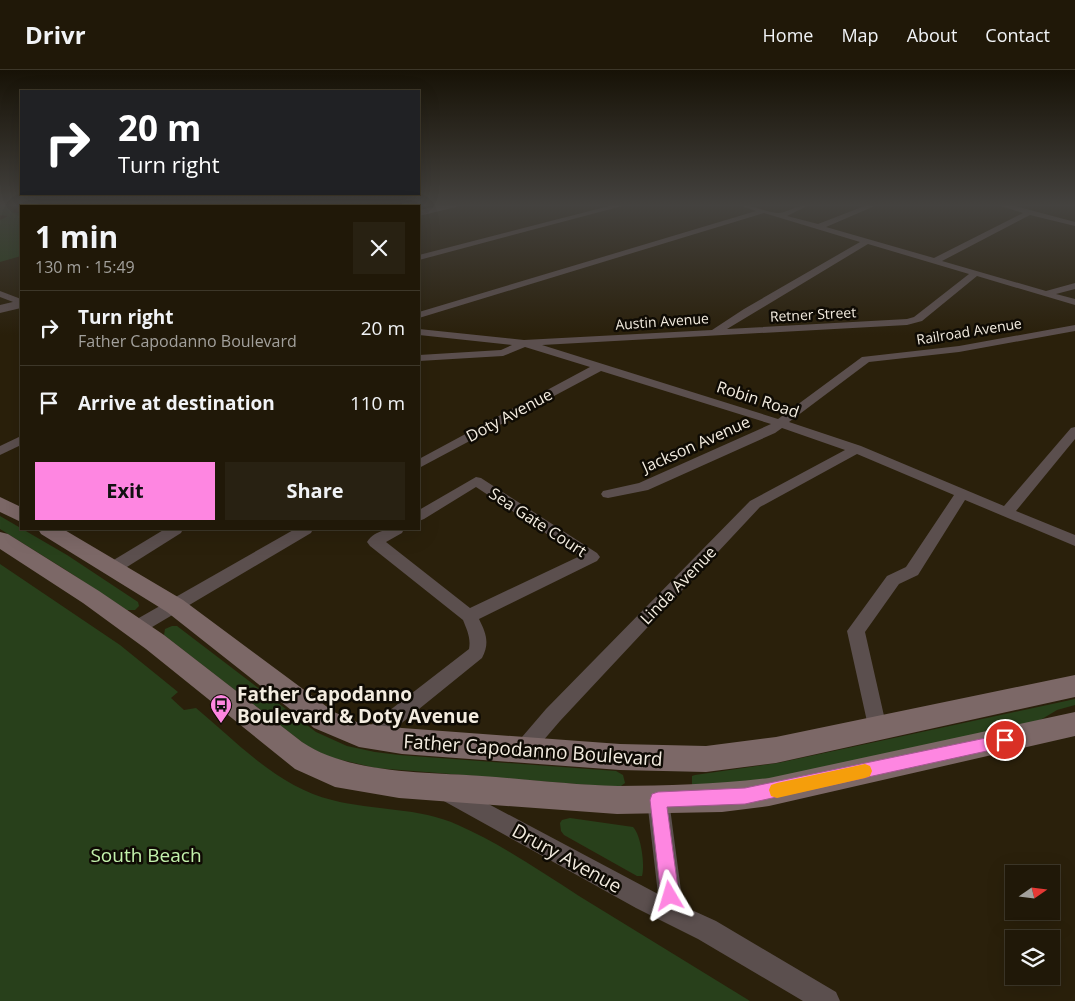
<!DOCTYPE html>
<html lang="en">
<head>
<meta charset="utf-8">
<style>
  :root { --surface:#201808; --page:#282112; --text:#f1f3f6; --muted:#a2a09c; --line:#3d3729; --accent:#fe86e1 }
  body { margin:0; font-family:"Open Sans",sans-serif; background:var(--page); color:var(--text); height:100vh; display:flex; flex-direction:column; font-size:19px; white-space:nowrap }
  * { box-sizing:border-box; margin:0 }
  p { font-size:16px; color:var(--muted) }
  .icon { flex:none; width:28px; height:28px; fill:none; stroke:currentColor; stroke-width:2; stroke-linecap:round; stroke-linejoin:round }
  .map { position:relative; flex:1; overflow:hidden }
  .sheet { position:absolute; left:20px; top:135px; width:400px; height:325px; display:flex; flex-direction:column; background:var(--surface); border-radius:0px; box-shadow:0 5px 20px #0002,0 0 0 1px var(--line) }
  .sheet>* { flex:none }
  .top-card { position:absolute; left:20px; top:20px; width:400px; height:105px; border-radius:0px; box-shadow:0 5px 20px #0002,0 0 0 1px var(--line); background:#202124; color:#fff; overflow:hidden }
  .needle { width:32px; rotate:76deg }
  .controls { position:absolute; left:1005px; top:795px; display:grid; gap:10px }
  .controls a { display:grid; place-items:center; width:55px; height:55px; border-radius:0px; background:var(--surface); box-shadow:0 5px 20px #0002,0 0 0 1px var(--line); font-size:25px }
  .pin { position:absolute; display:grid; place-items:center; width:42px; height:42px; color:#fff; margin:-21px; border:2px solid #fff; border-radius:50%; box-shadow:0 1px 5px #0007 }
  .me { position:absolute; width:55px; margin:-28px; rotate:353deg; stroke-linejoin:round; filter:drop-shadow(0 0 4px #0008) }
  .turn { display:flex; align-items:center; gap:18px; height:105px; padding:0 15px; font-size:22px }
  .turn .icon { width:65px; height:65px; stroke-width:2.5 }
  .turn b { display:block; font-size:35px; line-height:42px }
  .round { display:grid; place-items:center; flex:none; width:52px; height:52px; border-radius:0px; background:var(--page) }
  .overview { display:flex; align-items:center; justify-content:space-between; height:85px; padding:0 15px }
  h1 { font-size:30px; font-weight:700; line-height:38px }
  .button { display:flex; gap:10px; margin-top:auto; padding:10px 15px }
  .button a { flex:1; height:58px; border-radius:0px; background:var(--accent); color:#111; font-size:20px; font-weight:700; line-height:58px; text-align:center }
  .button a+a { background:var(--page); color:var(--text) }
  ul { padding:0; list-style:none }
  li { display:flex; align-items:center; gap:15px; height:75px; padding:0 15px; border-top:1px solid var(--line) }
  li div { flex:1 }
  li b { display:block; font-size:19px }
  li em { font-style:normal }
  header { display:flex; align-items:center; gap:30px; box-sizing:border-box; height:70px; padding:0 25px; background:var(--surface); border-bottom:1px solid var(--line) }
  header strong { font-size:24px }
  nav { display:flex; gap:28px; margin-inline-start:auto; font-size:18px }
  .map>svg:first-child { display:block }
  .green { fill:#28401b }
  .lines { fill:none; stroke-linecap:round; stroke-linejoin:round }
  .minor { fill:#5b4f4e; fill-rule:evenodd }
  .tertiary { fill:#5b4f4e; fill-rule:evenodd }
  .secondary { fill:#7c6867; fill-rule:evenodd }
  .route { fill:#fe86e1; stroke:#a55792 }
  .slow { fill:#f59e0b }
  .labels { text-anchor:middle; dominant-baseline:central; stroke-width:5; stroke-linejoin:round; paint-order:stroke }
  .far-street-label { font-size:14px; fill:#f3ece0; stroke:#0f0b04 }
  .street-label { font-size:16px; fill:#f3ece0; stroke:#0f0b04 }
  .near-poi-label { font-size:19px; font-weight:bold; fill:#f3ece0; stroke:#0f0b04; text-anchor:start }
  .near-street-label { font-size:19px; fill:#f3ece0; stroke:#0f0b04 }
  .near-park-label { font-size:19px; fill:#c3f1ac; stroke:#0f0b04 }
</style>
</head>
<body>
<header>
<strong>Drivr</strong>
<nav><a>Home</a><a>Map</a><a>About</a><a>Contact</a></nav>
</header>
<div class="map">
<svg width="1075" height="931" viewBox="0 0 1075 931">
  <rect width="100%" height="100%" fill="#2a200b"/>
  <g class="green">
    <polygon points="0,135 7,135 15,143 21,143 21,186 0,192 0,150 8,146 0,145"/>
    <polygon points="0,446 67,485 138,532 139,536 135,540 127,540 66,500 0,459"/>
    <path d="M 0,494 L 120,575 L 178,622 L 171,628 L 184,640 L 196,638 C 238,673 278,717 332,730 C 374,741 419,737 458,755 C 501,774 540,801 579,826 C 636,861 693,896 750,931 L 0,931 Z"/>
    <polygon points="172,556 177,556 316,662 347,676 375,682 399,685 616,701 623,705 625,713 621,716 614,717 376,698 329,687 307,676 164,565 165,559"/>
    <polygon points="1075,629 1075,635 1057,640 1037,652 773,711 692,716 692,706 695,705 778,693"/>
    <path d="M 570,748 L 633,757 C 641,765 645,795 642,806 L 637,806 L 564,765 L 561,761 L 560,753 L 562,750 Z"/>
  </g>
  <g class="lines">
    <g class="minor">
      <polygon points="198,135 206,135 206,136 199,136"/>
      <polygon points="300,135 308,135 308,136 301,136"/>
      <polygon points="613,135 626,135 419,190 419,185"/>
      <path d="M 739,135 C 753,135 765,142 778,143 C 786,143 797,135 809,135 L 787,146 L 818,154 L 867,135 L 877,135 L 826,157 L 934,188 L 1023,143 L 998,135 L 1011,135 L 1075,152 L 1075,156 L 1030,145 L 942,191 L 1046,221 L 1075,213 L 1075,219 L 1056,224 L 1075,229 L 1075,235 L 977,206 L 922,251 L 907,255 L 542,275 L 778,349 L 862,287 L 959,276 L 1075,255 L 1075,261 L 959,282 L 869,292 L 789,352 L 861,376 L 1004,436 L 1071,358 L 1075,357 L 1075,369 L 1016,441 L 1075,465 L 1075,476 L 965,430 L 918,505 L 899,514 L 865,562 L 887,659 L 884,665 L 877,668 L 870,665 L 847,561 L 887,506 L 906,497 L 954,425 L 857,384 L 760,437 L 560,651 L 530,686 L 523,689 L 516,686 L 513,680 L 516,674 L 546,639 L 750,431 L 845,380 L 782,358 L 775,363 L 648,420 L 608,428 L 603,427 L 601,424 L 603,421 L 639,413 L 771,354 L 601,301 L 419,398 L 419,389 L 590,297 L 525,277 L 503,286 L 419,291 L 419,285 L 501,280 L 512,275 L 419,265 L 419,259 L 524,270 L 712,260 L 744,239 L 860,172 L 764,143 L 419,248 L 419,242 L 756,141 ZM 868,174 L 969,204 L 914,247 L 907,249 L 727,259 Z"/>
      <polygon points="0,221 21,229 21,235 0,227"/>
      <polygon points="21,366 21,375 0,385 0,376"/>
      <path d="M 476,407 L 481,408 L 597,483 L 600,487 L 597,491 L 479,549 C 486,563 490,573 482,588 L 377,673 L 370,676 L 363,673 L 360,667 L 363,661 L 469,579 C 471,568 467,560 463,550 L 370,476 L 367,472 C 375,459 391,459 404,459 L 402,463 L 386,472 L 470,538 L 580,486 L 476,417 L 424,449 L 419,451 L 419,440 Z"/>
      <polygon points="165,459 183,459 181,463 119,502 113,504 107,502 105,498 107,494"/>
      <polygon points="295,459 313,459 311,463 142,563 136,565 130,563 127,558 130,553"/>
      <polygon points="449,713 658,824 647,730 651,723 658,720 665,723 669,730 683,836 716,851 836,922 840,931 803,931 698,869 636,838 442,730 438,723 442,716"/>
    </g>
    <g class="tertiary">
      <polygon points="441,135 458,135 456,137 419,146 419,140"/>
      <polygon points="21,230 21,238 0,243 0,235"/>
    </g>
    <g class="secondary">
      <polygon points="0,427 21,437 21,452 0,442"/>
      <polygon points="38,459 63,459 183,530 334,642 359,653 402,658 620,674 706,676 776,667 1075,605 1075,627 776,693 706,702 620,700 402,684 359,677 314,658 167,542 41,464"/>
      <path d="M 0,462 L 8,464 L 99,521 L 164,565 L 302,672 C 349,704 426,702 482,706 C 527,709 573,715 618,716 C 668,716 719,714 769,708 L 1075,642 L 1075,666 L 769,736 L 722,742 L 617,744 L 399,728 L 335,717 L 295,699 L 146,579 L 83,533 L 0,479 Z"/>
    </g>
  </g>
  <linearGradient id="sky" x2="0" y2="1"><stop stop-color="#171206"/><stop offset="0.51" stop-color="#44423f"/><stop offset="1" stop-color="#44423f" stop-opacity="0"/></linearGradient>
  <rect width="1075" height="265" fill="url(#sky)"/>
  <polygon class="route" points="1005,664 1010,665 1013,670 1010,675 1005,677 745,734 667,737 679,826 676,833 670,835 663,833 661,826 650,730 652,724 658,722 745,718"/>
  <polygon class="slow" points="865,694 870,696 872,701 870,706 865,708 777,728 771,726 769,720 771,715 777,713"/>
  <defs>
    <g id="bus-pin" transform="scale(1.125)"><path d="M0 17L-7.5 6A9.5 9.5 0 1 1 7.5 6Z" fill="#fe86e1" stroke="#0f0b04"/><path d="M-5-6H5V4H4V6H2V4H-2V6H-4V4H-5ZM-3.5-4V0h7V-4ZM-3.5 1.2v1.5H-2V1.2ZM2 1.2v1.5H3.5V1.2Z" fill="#111"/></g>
  </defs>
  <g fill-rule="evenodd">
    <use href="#bus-pin" x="221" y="635"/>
  </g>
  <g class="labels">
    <g class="far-street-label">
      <text transform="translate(813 244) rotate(-3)">Retner Street</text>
      <text transform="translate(662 251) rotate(-4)">Austin Avenue</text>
      <text transform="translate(969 261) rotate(-9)">Railroad Avenue</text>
    </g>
    <g class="street-label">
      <text transform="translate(758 329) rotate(18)">Robin Road</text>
      <text transform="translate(509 345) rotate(-28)">Doty Avenue</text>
      <text transform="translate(696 374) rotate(-24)">Jackson Avenue</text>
      <text transform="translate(538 452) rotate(33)">Sea Gate Court</text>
      <text transform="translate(678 515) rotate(-46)">Linda Avenue</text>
    </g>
    <g class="near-poi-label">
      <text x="237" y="624">Father Capodanno<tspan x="237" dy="22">Boulevard &amp; Doty Avenue</tspan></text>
    </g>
    <g class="near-street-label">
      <text transform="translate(533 680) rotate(4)">Father Capodanno Boulevard</text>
      <text transform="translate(567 788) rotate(29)">Drury Avenue</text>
    </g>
    <g class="near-park-label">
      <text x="146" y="785">South Beach</text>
    </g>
  </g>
</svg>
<div class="controls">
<a><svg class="needle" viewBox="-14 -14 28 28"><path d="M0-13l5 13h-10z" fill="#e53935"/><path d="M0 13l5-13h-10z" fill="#a2a09c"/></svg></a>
<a><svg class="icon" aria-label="layers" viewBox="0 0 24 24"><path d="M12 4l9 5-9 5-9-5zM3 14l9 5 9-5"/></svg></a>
</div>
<div class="pin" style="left:1005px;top:670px;background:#d93025"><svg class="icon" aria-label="arrive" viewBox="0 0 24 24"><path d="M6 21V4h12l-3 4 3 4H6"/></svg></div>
<svg class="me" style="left:670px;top:826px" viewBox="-20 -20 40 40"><path d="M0-17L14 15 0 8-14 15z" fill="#fe86e1" stroke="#fff" stroke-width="4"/></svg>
<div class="top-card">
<div class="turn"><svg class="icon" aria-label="right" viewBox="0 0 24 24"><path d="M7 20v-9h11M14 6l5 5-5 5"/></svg><div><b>20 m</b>Turn right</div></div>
</div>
<section class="sheet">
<div class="overview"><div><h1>1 min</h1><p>130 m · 15:49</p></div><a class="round"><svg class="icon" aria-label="close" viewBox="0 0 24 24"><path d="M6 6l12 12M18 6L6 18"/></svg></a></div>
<ul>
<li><svg class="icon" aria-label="right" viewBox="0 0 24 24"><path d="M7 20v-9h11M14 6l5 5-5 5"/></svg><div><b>Turn right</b><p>Father Capodanno Boulevard</p></div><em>20 m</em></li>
<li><svg class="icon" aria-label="arrive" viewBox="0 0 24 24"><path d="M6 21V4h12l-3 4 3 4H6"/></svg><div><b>Arrive at destination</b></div><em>110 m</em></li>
</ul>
<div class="button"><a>Exit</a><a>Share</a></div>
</section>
</div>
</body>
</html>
